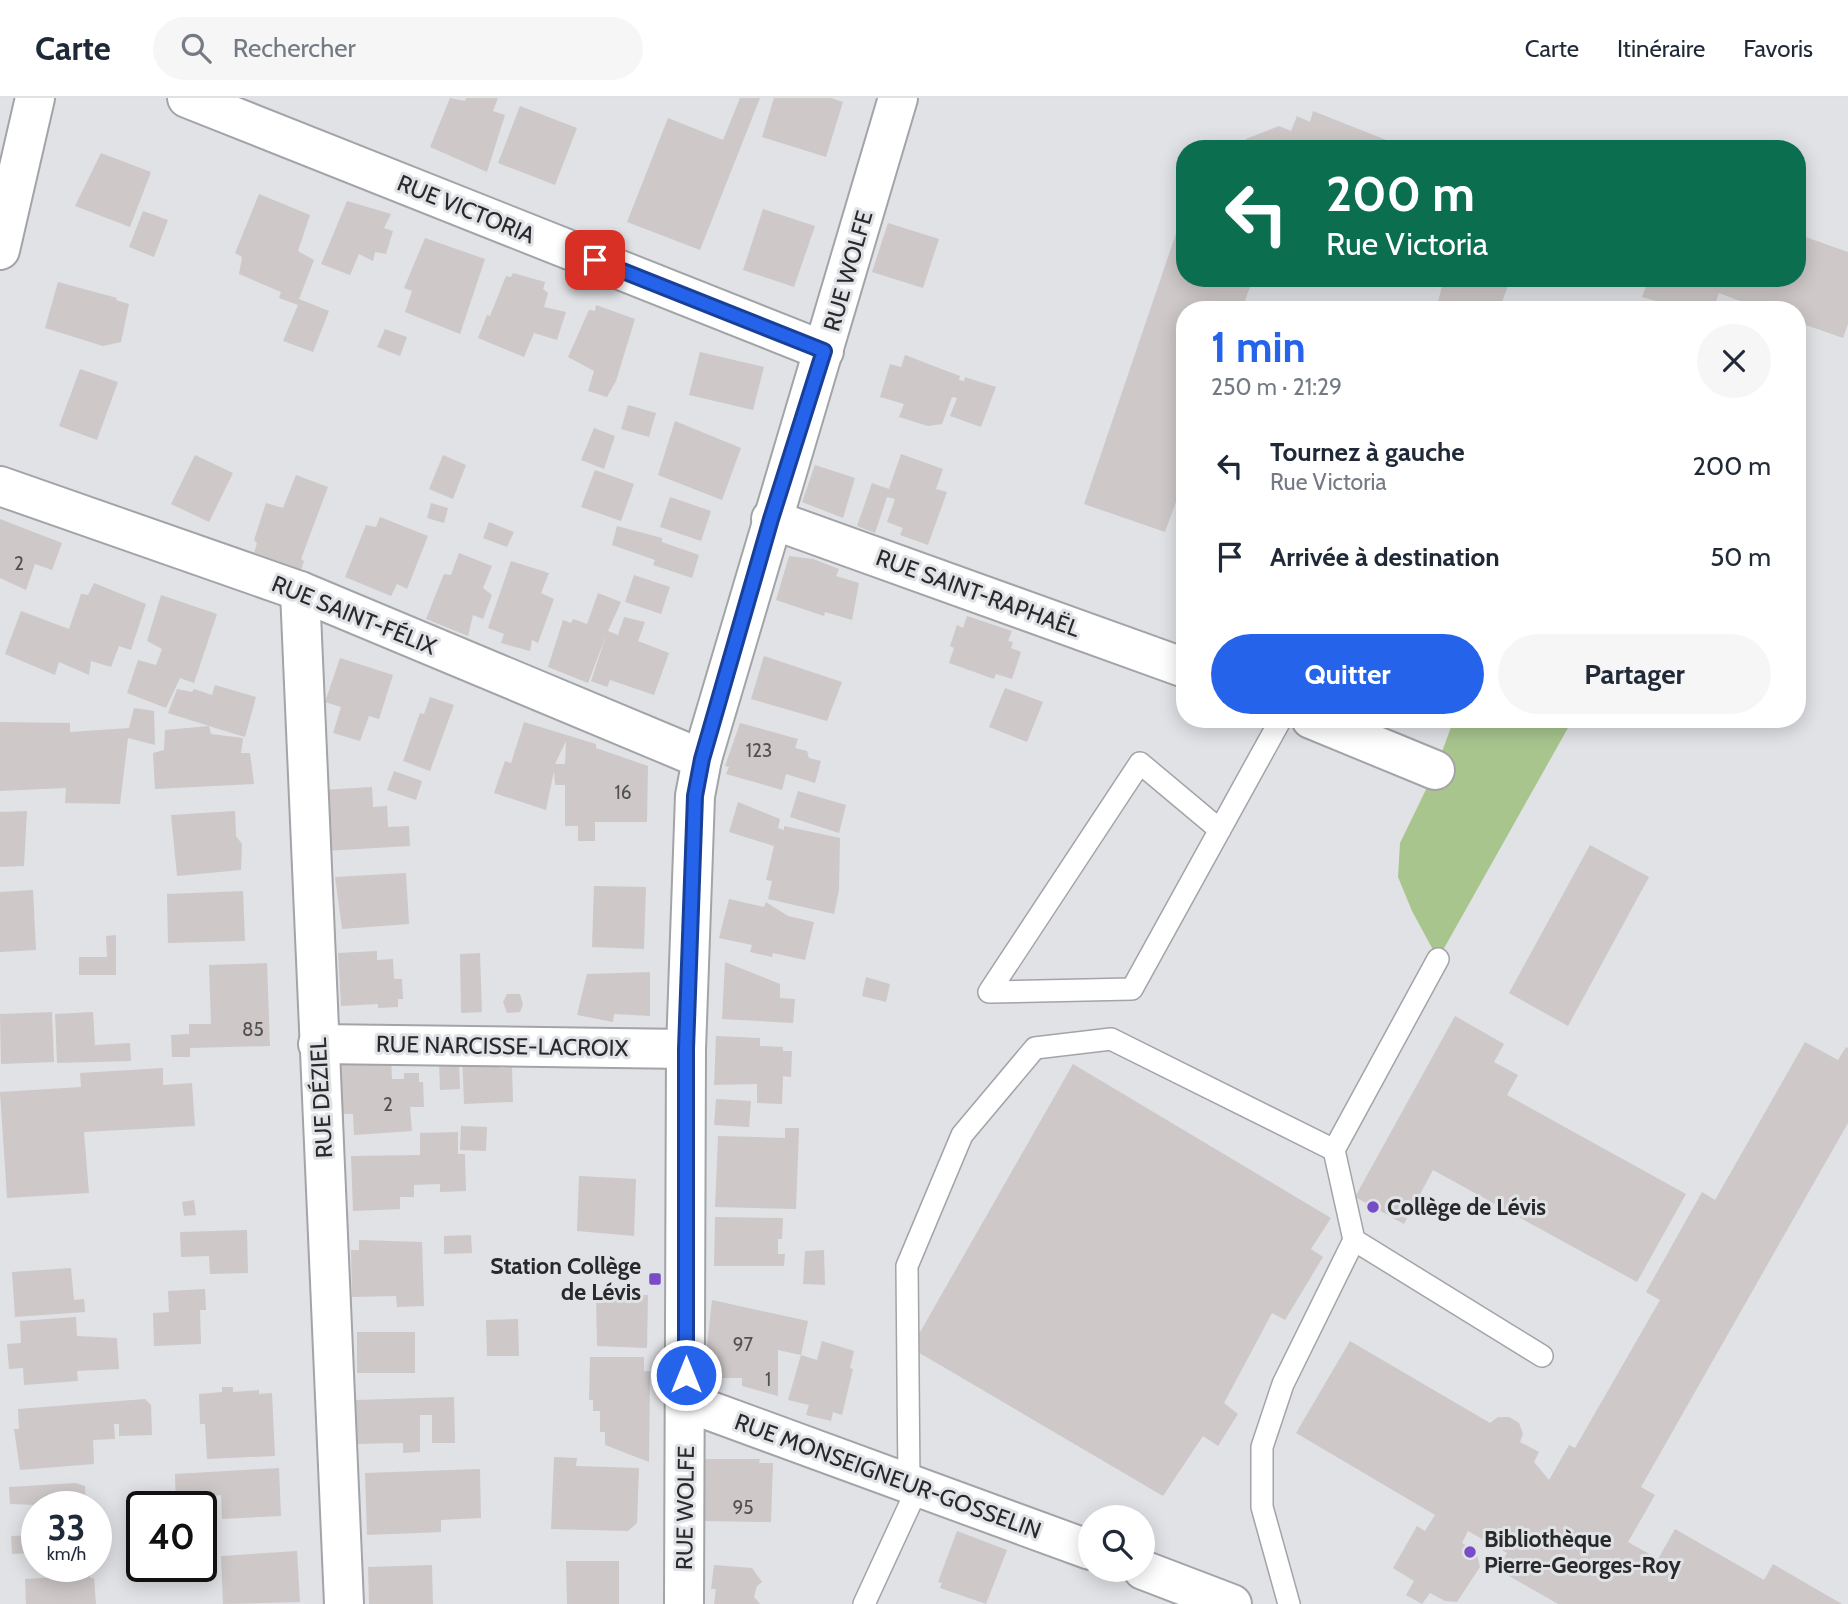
<!DOCTYPE html>
<html lang="fr">
<head>
<meta charset="utf-8">
<style>
  :root { --surface:#fff; --page:#f6f6f7; --text:#1f2937; --muted:#747a83; --line:#e0e1e3; --accent:#2563eb }
  body { margin:0; font-family:Cabin,sans-serif; background:var(--page); color:var(--text); height:100vh; display:flex; flex-direction:column; font-size:26px; white-space:nowrap }
  * { box-sizing:border-box; margin:0 }
  p { font-size:23px; color:var(--muted) }
  .icon { flex:none; width:38px; height:38px; fill:none; stroke:currentColor; stroke-width:2; stroke-linecap:round; stroke-linejoin:round }
  .map { position:relative; flex:1; overflow:hidden }
  .panel { position:absolute; left:1176px; top:203px; width:630px; height:427px; display:flex; flex-direction:column; background:var(--surface); border-radius:28px; box-shadow:0 4px 18px #0003 }
  .panel>* { flex:none }
  .top-card { position:absolute; left:1176px; top:42px; width:630px; height:147px; border-radius:28px; box-shadow:0 4px 18px #0003; background:#0b6e4f; color:#fff; overflow:hidden }
  .controls { position:absolute; left:1078px; top:1407px; display:grid; gap:14px }
  .controls a { display:grid; place-items:center; width:77px; height:77px; border-radius:50%; background:var(--surface); box-shadow:0 4px 18px #0003; font-size:35px }
  .speed { position:absolute; left:21px; top:1393px; display:flex; gap:14px; font-size:35px; font-weight:700; text-align:center }
  .speed>* { display:grid; place-content:center; width:91px; height:91px; border-radius:50%; background:var(--surface); box-shadow:0 4px 18px #0003; line-height:1 }
  .speed small { font-size:18px; font-weight:400 }
  .speed .limit { border:4px solid #111; border-radius:10px; background:#fff; color:#111 }
  .pin { position:absolute; display:grid; place-items:center; width:60px; height:60px; color:#fff; margin:-30px; border-radius:14px; box-shadow:0 4px 10px #0006 }
  .me { position:absolute; width:77px; margin:-38px; rotate:0deg; stroke-linejoin:round; filter:drop-shadow(0 0 5px #0008) }
  .turn { display:flex; align-items:center; gap:24px; height:147px; padding:0 35px; font-size:32px }
  .turn .icon { width:91px; height:91px; stroke-width:2.5 }
  .turn b { display:block; font-size:49px; line-height:60px }
  .round { display:grid; place-items:center; flex:none; width:74px; height:74px; border-radius:37px; background:var(--page) }
  .summary { display:flex; align-items:center; justify-content:space-between; height:119px; padding:0 35px }
  h1 { font-size:42px; font-weight:700; line-height:52px; color:var(--accent) }
  .primary-button { display:flex; gap:14px; margin-top:auto; padding:14px 35px }
  .primary-button a { flex:1; height:80px; border-radius:42px; background:var(--accent); color:#fff; font-size:28px; font-weight:700; line-height:80px; text-align:center }
  .primary-button a+a { background:var(--page); color:var(--text) }
  ul { padding:0; list-style:none }
  li { display:flex; align-items:center; gap:21px; height:91px; padding:0 35px }
  li div { flex:1 }
  li b { display:block; font-size:26px }
  li em { font-style:normal }
  header { display:flex; align-items:center; gap:42px; box-sizing:border-box; height:98px; padding:0 35px; background:var(--surface); border-bottom:2px solid var(--line) }
  header strong { font-size:33px }
  nav { display:flex; gap:38px; margin-inline-start:auto; font-size:24px }
  .search { width:490px; height:63px; background:var(--page); display:flex; align-items:center; gap:18px; box-sizing:border-box; padding:0 24px; border-radius:38px; color:var(--muted); font-size:26px }
  .map>svg:first-child { display:block }
  .green { fill:#a8c58e }
  .building { fill:#cec8c8; fill-rule:evenodd }
  .lines { fill:none; stroke-linecap:round; stroke-linejoin:round }
  .service-casing { stroke:#a2a4a8; stroke-width:24 }
  .minor-casing { stroke:#a2a4a8; stroke-width:42 }
  .tertiary-casing { stroke:#a2a4a8; stroke-width:42 }
  .service { stroke:#fff; stroke-width:21 }
  .minor { stroke:#fff; stroke-width:38 }
  .tertiary { stroke:#fff; stroke-width:38 }
  .route-casing { stroke:#184099; stroke-width:18 }
  .route { stroke:#2563eb; stroke-width:12 }
  .poi-dot { fill:#764dc6; stroke:#e0e2e6; stroke-width:2.5 }
  .labels { text-anchor:middle; dominant-baseline:central; stroke-width:6; stroke-linejoin:round; paint-order:stroke }
  .number-label { font-size:19px; fill:#525152 }
  .street-label { font-size:23px; fill:#28292a; stroke:#e0e2e6 }
  .poi-label { font-size:23px; font-weight:bold; fill:#28292a; stroke:#e0e2e6; text-anchor:start }
</style>
</head>
<body>
<header>
<strong>Carte</strong>
<div class="search"><svg class="icon" aria-label="search" viewBox="0 0 24 24"><circle cx="10" cy="10" r="6"/><path d="M15 15l6 6"/></svg>Rechercher</div>
<nav><a>Carte</a><a>Itinéraire</a><a>Favoris</a></nav>
</header>
<div class="map">
<svg width="1848" height="1506" viewBox="0 0 1848 1506">
  <rect width="100%" height="100%" fill="#e0e2e6"/>
  <polygon class="green" points="1454,621 1573,621 1438,861 1412,813 1398,779 1400,745 1435,673"/>
  <g class="building">
    <polygon points="450,0 465,3 466,0 498,0 493,13 505,17 487,74 430,49"/>
    <polygon points="740,0 760,0 700,152 627,124 668,20 723,42"/>
    <polygon points="774,0 831,0 843,4 826,59 762,39"/>
    <polygon points="520,8 577,30 555,87 498,65"/>
    <polygon points="1313,13 1409,51 1241,51 1246,41 1279,28 1291,33 1297,18 1310,24"/>
    <polygon points="101,55 151,74 130,129 75,108"/>
    <polygon points="259,96 310,117 298,153 314,162 299,201 329,213 313,254 283,243 298,207 279,200 281,194 239,176 242,159 235,155"/>
    <polygon points="347,103 391,116 384,130 393,133 386,156 375,154 373,163 359,156 350,177 321,166"/>
    <polygon points="763,111 815,128 794,189 743,172"/>
    <polygon points="1184,112 1185,180 1253,180 1242,212 1185,212 1185,379 1165,434 1084,406"/>
    <polygon points="143,113 168,122 154,159 129,149"/>
    <polygon points="888,125 939,141 923,190 872,174"/>
    <polygon points="1797,136 1848,154 1848,226 1843,240 1797,224 1797,212 1764,212 1719,195 1713,212 1653,212 1656,203 1642,199 1649,180 1797,180"/>
    <polygon points="425,140 485,161 460,236 405,214 412,193 404,190"/>
    <polygon points="513,175 545,184 543,191 548,195 544,209 566,214 557,242 534,235 524,259 478,240 487,217 490,218 506,178 511,179"/>
    <polygon points="1444,180 1511,180 1499,212 1436,212"/>
    <polygon points="58,184 117,200 116,202 129,206 121,244 103,248 45,230"/>
    <polygon points="596,207 635,221 616,283 607,299 588,293 594,273 568,259 589,212 595,213"/>
    <polygon points="385,231 407,239 400,258 377,249"/>
    <polygon points="700,254 764,269 753,312 689,297"/>
    <polygon points="905,257 960,278 959,282 964,283 965,279 996,289 981,329 950,318 957,300 952,299 942,326 928,328 899,319 904,306 880,299 890,266 901,269"/>
    <polygon points="80,271 118,284 97,342 59,328"/>
    <polygon points="628,307 656,315 649,339 621,331"/>
    <polygon points="675,323 741,350 722,402 658,377"/>
    <polygon points="594,330 615,338 604,371 581,362"/>
    <polygon points="901,356 943,371 936,391 947,394 928,447 900,437 903,430 887,424 895,401 887,399 875,435 857,428 872,385 889,391"/>
    <polygon points="195,357 233,375 209,424 171,406"/>
    <polygon points="443,357 466,367 453,401 429,391"/>
    <polygon points="815,367 855,380 843,420 802,404"/>
    <polygon points="595,372 634,386 621,423 581,409"/>
    <polygon points="296,377 328,389 301,461 304,463 301,472 254,455 257,445 254,442 266,405 283,410"/>
    <polygon points="670,399 711,413 701,443 660,429"/>
    <polygon points="431,405 448,410 444,425 427,420"/>
    <polygon points="380,419 428,438 407,491 397,486 391,498 345,479 366,427 376,429"/>
    <polygon points="0,421 62,445 52,472 35,466 26,492 0,480"/>
    <polygon points="489,424 514,434 507,449 483,440"/>
    <polygon points="617,428 662,440 662,444 699,457 692,480 653,467 655,462 612,447"/>
    <polygon points="459,455 492,468 483,490 492,497 483,521 473,517 468,538 426,521 444,476 451,477"/>
    <polygon points="789,458 813,461 839,471 836,478 859,485 852,522 825,514 824,518 776,502"/>
    <polygon points="511,463 549,475 541,495 554,501 538,545 532,542 530,553 501,545 504,536 488,530"/>
    <polygon points="634,477 670,489 661,516 625,504"/>
    <polygon points="94,485 146,506 131,552 119,548 111,569 91,563 89,577 59,564 55,577 5,556 21,513 69,531 81,496 88,497"/>
    <polygon points="598,495 621,504 608,533 618,537 624,519 645,524 638,543 669,555 654,597 610,582 607,589 591,583 607,535 588,585 548,569 563,522 571,525 573,521 587,526"/>
    <polygon points="161,497 217,516 194,585 180,580 166,610 127,595 138,562 156,567 162,551 147,543"/>
    <polygon points="967,518 1012,533 1008,543 1013,544 1011,550 1021,554 1012,581 996,576 994,581 949,565 954,550 950,548 957,527 963,530"/>
    <polygon points="764,558 842,584 827,623 751,601"/>
    <polygon points="340,560 393,577 379,621 369,618 360,643 333,635 341,609 325,604"/>
    <polygon points="215,587 256,599 245,639 209,628 211,636 243,640 241,655 250,655 254,686 155,691 153,655 164,652 165,632 209,628 168,615 177,591 192,594 194,591 212,597"/>
    <polygon points="1005,590 1043,604 1027,644 989,629"/>
    <polygon points="430,599 454,607 430,673 403,663 420,615 424,616"/>
    <polygon points="134,610 154,613 155,647 128,640 120,706 65,705 66,690 0,693 0,624 70,625 70,634 129,630"/>
    <path d="M 524,624 L 596,646 L 596,650 L 648,668 L 647,724 L 595,724 L 595,743 L 578,743 L 578,728 L 565,728 L 565,687 L 555,687 L 554,673 L 546,712 L 494,695 L 505,663 L 511,665 ZM 566,643 L 565,666 L 555,666 Z"/>
    <polygon points="740,625 798,641 795,650 807,653 809,660 821,663 815,685 786,676 782,692 726,676 729,669 725,668"/>
    <polygon points="394,673 422,683 416,702 387,692"/>
    <polygon points="372,689 373,709 387,708 388,729 409,728 410,748 324,753 322,692"/>
    <polygon points="798,693 846,707 839,735 790,719"/>
    <polygon points="738,704 780,721 778,730 784,732 784,728 840,740 839,792 834,816 768,801 772,783 766,782 774,748 729,734"/>
    <polygon points="27,713 24,768 0,769 0,714"/>
    <polygon points="235,713 236,738 242,746 241,772 177,778 171,717"/>
    <polygon points="1590,747 1649,779 1568,928 1509,895"/>
    <polygon points="406,775 409,826 342,831 335,779"/>
    <polygon points="594,788 646,789 644,851 592,849"/>
    <polygon points="33,792 36,852 0,854 0,794"/>
    <polygon points="243,793 245,843 168,845 167,796"/>
    <polygon points="729,801 764,809 766,804 788,818 814,824 805,862 773,855 772,859 750,854 752,847 719,840"/>
    <polygon points="116,837 116,877 79,877 79,859 107,859 106,838"/>
    <polygon points="377,853 377,862 393,861 394,881 402,881 403,901 398,901 398,909 378,910 378,906 341,908 338,855"/>
    <polygon points="480,855 482,914 461,915 460,856"/>
    <polygon points="725,864 780,886 780,900 795,901 793,925 722,921"/>
    <polygon points="267,865 270,948 190,950 190,959 172,959 171,937 189,936 189,926 211,926 209,867"/>
    <polygon points="650,874 650,918 614,916 613,924 577,917 587,876"/>
    <polygon points="866,879 890,886 886,904 862,898"/>
    <polygon points="507,896 520,896 523,906 520,914 507,915 503,904"/>
    <polygon points="52,914 54,964 1,966 0,916"/>
    <polygon points="93,914 95,947 130,945 131,963 57,965 55,916"/>
    <polygon points="1455,918 1504,946 1494,964 1518,977 1507,997 1686,1096 1637,1184 1433,1072 1404,1126 1355,1099"/>
    <polygon points="716,938 760,940 760,948 783,949 783,953 792,953 791,979 783,978 782,1006 757,1005 757,986 714,987"/>
    <polygon points="1805,944 1838,962 1846,949 1848,950 1848,1025 1641,1389 1655,1397 1628,1444 1658,1461 1675,1431 1764,1482 1773,1466 1842,1506 1558,1506 1497,1471 1507,1455 1468,1433 1462,1445 1476,1453 1480,1469 1457,1504 1445,1503 1430,1495 1422,1506 1406,1497 1414,1483 1393,1470 1417,1428 1425,1433 1435,1417 1296,1335 1350,1243 1490,1325 1498,1319 1509,1319 1519,1325 1523,1336 1520,1344 1539,1354 1534,1364 1549,1382 1569,1347 1575,1350 1660,1202 1646,1194 1702,1094 1715,1102"/>
    <polygon points="462,954 499,955 500,970 512,969 513,1004 464,1006"/>
    <polygon points="391,959 392,981 404,981 404,975 419,975 419,984 423,984 424,1009 410,1009 412,1033 354,1037 353,1016 343,1016 339,962"/>
    <polygon points="459,963 460,991 440,992 439,964"/>
    <polygon points="1073,966 1331,1120 1311,1151 1323,1159 1285,1222 1272,1215 1224,1305 1238,1316 1218,1348 1203,1338 1163,1398 911,1250"/>
    <polygon points="163,970 163,987 192,985 195,1028 84,1034 89,1095 7,1100 0,994 81,989 80,975"/>
    <polygon points="716,1001 751,1003 749,1029 714,1027"/>
    <polygon points="461,1028 487,1029 486,1053 460,1052"/>
    <polygon points="785,1030 799,1030 796,1111 715,1109 718,1038 785,1040"/>
    <polygon points="458,1034 458,1056 465,1056 466,1093 440,1094 440,1086 414,1087 414,1099 400,1099 400,1111 353,1113 351,1058 420,1057 420,1035"/>
    <polygon points="579,1078 636,1081 634,1138 577,1133"/>
    <polygon points="194,1102 196,1117 184,1118 182,1104"/>
    <polygon points="715,1119 783,1120 782,1141 778,1141 778,1156 785,1156 784,1168 714,1168"/>
    <polygon points="247,1132 248,1175 210,1176 209,1158 181,1159 180,1134"/>
    <polygon points="471,1137 472,1155 444,1156 444,1138"/>
    <polygon points="359,1142 422,1144 424,1208 397,1209 396,1198 352,1199 351,1152 359,1152"/>
    <polygon points="824,1152 825,1187 803,1186 805,1153"/>
    <polygon points="71,1170 74,1202 84,1201 85,1214 15,1219 12,1174"/>
    <polygon points="205,1191 206,1212 200,1212 201,1246 154,1248 153,1215 169,1214 168,1193"/>
    <polygon points="648,1197 647,1250 597,1248 596,1198"/>
    <polygon points="712,1202 808,1223 801,1257 778,1252 778,1298 742,1288 742,1280 716,1280 705,1266"/>
    <polygon points="76,1219 77,1238 117,1240 119,1271 77,1273 78,1283 24,1287 23,1270 9,1271 7,1246 21,1245 20,1223"/>
    <polygon points="518,1221 519,1258 487,1258 486,1222"/>
    <rect x="357" y="1234" width="58" height="41"/>
    <polygon points="822,1243 854,1253 850,1270 853,1271 842,1317 833,1314 831,1323 806,1317 809,1307 788,1302 801,1257 817,1262"/>
    <polygon points="590,1259 644,1259 644,1273 650,1273 649,1364 605,1347 605,1334 600,1334 600,1313 593,1313 593,1302 589,1302"/>
    <polygon points="222,1289 233,1289 233,1294 259,1292 259,1296 272,1295 275,1358 207,1361 205,1326 200,1326 199,1296 222,1294"/>
    <polygon points="454,1299 455,1345 432,1345 432,1317 420,1317 420,1354 403,1355 403,1345 356,1346 355,1302"/>
    <polygon points="145,1301 151,1307 152,1337 119,1338 119,1326 114,1326 115,1341 93,1342 94,1366 20,1372 14,1331 19,1331 18,1311"/>
    <polygon points="554,1359 577,1360 576,1368 639,1370 637,1425 628,1433 551,1431"/>
    <polygon points="700,1361 760,1361 759,1365 773,1365 771,1424 701,1423"/>
    <polygon points="279,1370 281,1418 222,1421 221,1397 201,1399 202,1409 176,1409 175,1376"/>
    <polygon points="480,1371 481,1420 441,1422 441,1434 367,1437 365,1375"/>
    <polygon points="76,1385 85,1388 86,1409 10,1406 9,1389"/>
    <polygon points="957,1433 1007,1452 986,1506 940,1490 942,1485 938,1484"/>
    <polygon points="37,1437 37,1455 12,1456 11,1438"/>
    <polygon points="297,1453 300,1504 223,1506 221,1458"/>
    <polygon points="566,1463 619,1463 619,1506 567,1506"/>
    <polygon points="432,1467 433,1506 369,1506 368,1469"/>
    <polygon points="714,1467 752,1470 762,1484 757,1488 754,1499 760,1506 714,1506 716,1491 711,1491"/>
    <polygon points="90,1477 90,1480 94,1480 96,1506 26,1506 25,1481"/>
  </g>
  <g class="lines">
    <g class="service-casing">
      <g id="service">
        <polyline points="1220,732 1140,665 989,894 1132,891 1281,621"/>
        <polyline points="1354,1142 1542,1258"/>
        <polyline points="909,1386 907,1168 962,1037 1035,950 1111,941 1334,1052"/>
        <polyline points="864,1506 918,1389"/>
        <polyline points="1289,1506 1262,1409 1262,1349 1283,1286 1354,1142 1334,1052 1438,861"/>
      </g>
    </g>
    <g class="minor-casing">
      <g id="minor">
        <polyline points="187,0 824,253"/>
        <polyline points="0,152 35,0"/>
        <polyline points="0,388 300,493 702,661"/>
        <polyline points="771,421 1185,570"/>
        <polyline points="300,493 344,1506"/>
        <polyline points="1311,621 1435,672"/>
        <polyline points="318,946 686,951"/>
        <polyline points="686,1304 1090,1452"/>
        <polyline points="1143,1472 1232,1506"/>
      </g>
    </g>
    <g class="tertiary-casing">
      <path id="tertiary" d="M 684,1506 L 686,951 L 695,698 L 702,661 C 766,440 834,221 898,0"/>
    </g>
    <use href="#service" class="service"/>
    <use href="#minor" class="minor"/>
    <use href="#tertiary" class="tertiary"/>
  </g>
  <g class="lines">
    <g class="route-casing">
      <polyline id="route" points="595,162 824,253 771,421 702,661 695,698 686,951 686,1277"/>
    </g>
    <use href="#route" class="route"/>
  </g>
  <g class="poi-dot">
    <circle cx="1373" cy="1109" r="7"/>
    <rect x="648" y="1174" width="14" height="14" rx="3.5"/>
    <circle cx="1470" cy="1454" r="7"/>
  </g>
  <g class="labels">
    <g class="number-label">
      <text x="19" y="465">2</text>
      <text x="759" y="652">123</text>
      <text x="623" y="694">16</text>
      <text x="253" y="931">85</text>
      <text x="388" y="1006">2</text>
      <text x="743" y="1246">97</text>
      <text x="768" y="1281">1</text>
      <text x="743" y="1409">95</text>
    </g>
    <g class="street-label">
      <text transform="translate(466 111) rotate(22)">RUE VICTORIA</text>
      <text transform="translate(848 173) rotate(-74)">RUE WOLFE</text>
      <text transform="translate(978 495) rotate(20)">RUE SAINT-RAPHAËL</text>
      <text transform="translate(354 517) rotate(22)">RUE SAINT-FÉLIX</text>
      <text transform="translate(502 948) rotate(1)">RUE NARCISSE-LACROIX</text>
      <text transform="translate(321 1000) rotate(-93)">RUE DÉZIEL</text>
      <text transform="translate(888 1378) rotate(20)">RUE MONSEIGNEUR-GOSSELIN</text>
      <text transform="translate(685 1410) rotate(-89)">RUE WOLFE</text>
    </g>
    <g class="poi-label">
      <text x="1387" y="1109">Collège de Lévis</text>
      <text x="641" y="1168" text-anchor="end">Station Collège<tspan x="641" dy="26">de Lévis</tspan></text>
      <text x="1484" y="1441">Bibliothèque<tspan x="1484" dy="26">Pierre-Georges-Roy</tspan></text>
    </g>
  </g>
</svg>
<div class="controls">
<a><svg class="icon" aria-label="search" viewBox="0 0 24 24"><circle cx="10" cy="10" r="6"/><path d="M15 15l6 6"/></svg></a>
</div>
<div class="speed"><div>33<small>km/h</small></div><div class="limit">40</div></div>
<div class="pin" style="left:595px;top:162px;background:#d93025"><svg class="icon" aria-label="arrive" viewBox="0 0 24 24"><path d="M6 21V4h12l-3 4 3 4H6"/></svg></div>
<svg class="me" style="left:686px;top:1277px" viewBox="-20 -20 40 40"><circle r="17" fill="#2563eb" stroke="#fff" stroke-width="3"/><path d="M0-11L8 9 0 5-8 9z" fill="#fff"/></svg>
<div class="top-card">
<div class="turn"><svg class="icon" aria-label="left" viewBox="0 0 24 24"><path d="M17 20v-9H6M10 6l-5 5 5 5"/></svg><div><b>200 m</b>Rue Victoria</div></div>
</div>
<section class="panel">
<div class="summary"><div><h1>1 min</h1><p>250 m · 21:29</p></div><a class="round"><svg class="icon" aria-label="close" viewBox="0 0 24 24"><path d="M6 6l12 12M18 6L6 18"/></svg></a></div>
<ul>
<li><svg class="icon" aria-label="left" viewBox="0 0 24 24"><path d="M17 20v-9H6M10 6l-5 5 5 5"/></svg><div><b>Tournez à gauche</b><p>Rue Victoria</p></div><em>200 m</em></li>
<li><svg class="icon" aria-label="arrive" viewBox="0 0 24 24"><path d="M6 21V4h12l-3 4 3 4H6"/></svg><div><b>Arrivée à destination</b></div><em>50 m</em></li>
</ul>
<div class="primary-button"><a>Quitter</a><a>Partager</a></div>
</section>
</div>
</body>
</html>
